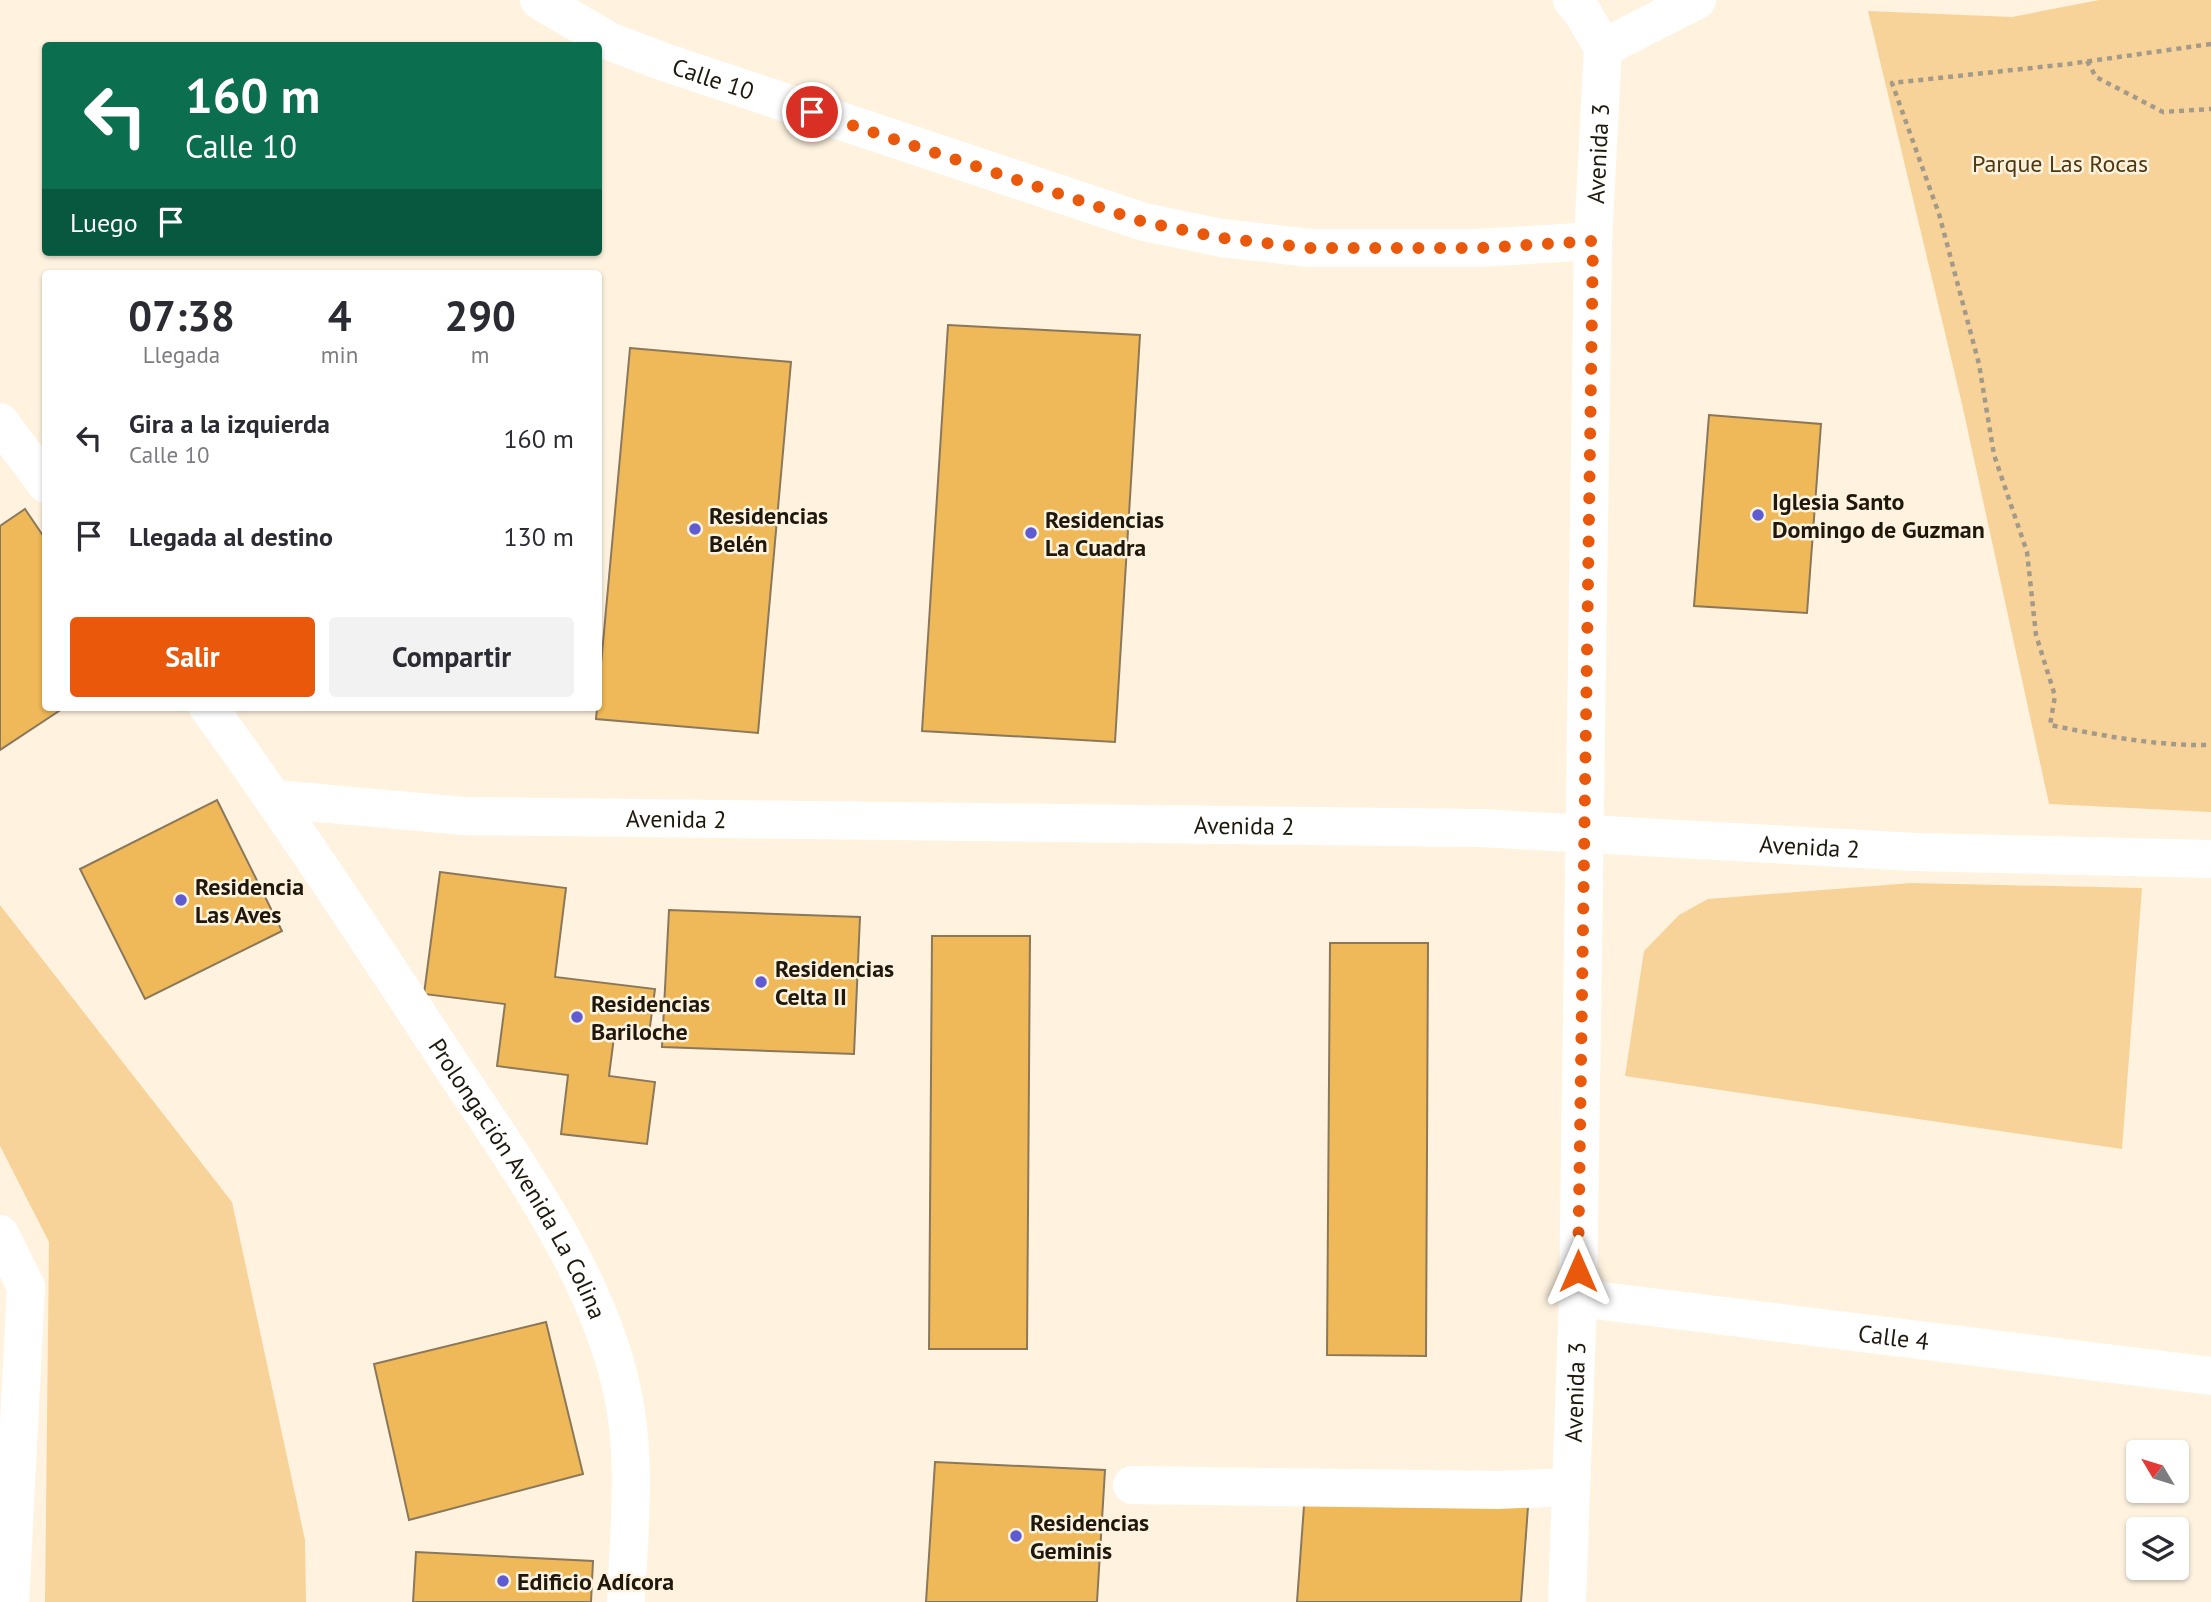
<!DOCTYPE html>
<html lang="es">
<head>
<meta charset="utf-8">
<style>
  :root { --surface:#fff; --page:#f2f2f3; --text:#2b2b33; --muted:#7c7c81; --accent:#ea580c }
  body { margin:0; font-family:"PT Sans",sans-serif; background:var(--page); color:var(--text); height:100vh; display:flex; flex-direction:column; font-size:26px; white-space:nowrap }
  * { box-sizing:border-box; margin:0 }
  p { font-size:23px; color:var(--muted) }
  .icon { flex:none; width:38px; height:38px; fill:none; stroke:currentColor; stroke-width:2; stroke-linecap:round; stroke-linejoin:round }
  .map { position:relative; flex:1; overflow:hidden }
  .panel { position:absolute; left:42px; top:270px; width:560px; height:441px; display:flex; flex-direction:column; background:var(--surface); border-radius:7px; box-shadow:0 2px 5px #0004 }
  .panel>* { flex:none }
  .banner { position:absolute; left:42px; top:42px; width:560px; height:214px; border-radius:7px; box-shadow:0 2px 5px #0004; background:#0b6e4f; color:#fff; overflow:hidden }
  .needle { width:46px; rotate:308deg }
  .fabs { position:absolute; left:2126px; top:1440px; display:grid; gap:14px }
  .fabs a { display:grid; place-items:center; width:63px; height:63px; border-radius:7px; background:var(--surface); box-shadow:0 2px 5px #0004; font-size:35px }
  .pin { position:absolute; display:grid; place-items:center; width:60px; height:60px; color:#fff; margin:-30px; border:4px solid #fff; border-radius:50%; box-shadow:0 2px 7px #0007 }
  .me { position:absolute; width:77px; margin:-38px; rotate:0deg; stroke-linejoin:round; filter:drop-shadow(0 0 5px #0008) }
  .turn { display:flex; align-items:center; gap:24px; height:147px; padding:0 28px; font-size:32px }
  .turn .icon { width:91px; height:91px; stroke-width:2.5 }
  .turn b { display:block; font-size:49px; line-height:60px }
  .then { display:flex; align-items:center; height:66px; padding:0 28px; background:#0003; gap:14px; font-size:26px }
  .eta { display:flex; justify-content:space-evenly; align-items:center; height:119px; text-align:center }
  .eta b { font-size:42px; font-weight:700; line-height:49px }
  .action { display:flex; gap:14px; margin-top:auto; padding:14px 28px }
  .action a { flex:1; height:80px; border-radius:7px; background:var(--accent); color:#fff; font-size:28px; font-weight:700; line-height:80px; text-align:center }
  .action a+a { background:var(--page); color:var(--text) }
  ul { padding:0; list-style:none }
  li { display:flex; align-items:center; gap:21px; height:98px; padding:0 28px }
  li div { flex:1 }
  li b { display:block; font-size:26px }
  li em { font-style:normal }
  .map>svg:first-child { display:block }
  .green { fill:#f7d399 }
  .building { fill:#efb858; stroke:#8b785b; stroke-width:2 }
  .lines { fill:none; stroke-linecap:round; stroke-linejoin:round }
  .path { stroke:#a49a8a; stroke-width:4.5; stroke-dasharray:5 5; stroke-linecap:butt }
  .street { stroke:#fff; stroke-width:38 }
  .route { stroke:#ea580c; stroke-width:12; stroke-dasharray:0 21.6 }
  .poi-dot { fill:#5e5bd3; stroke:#fff3e0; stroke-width:2.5 }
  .labels { text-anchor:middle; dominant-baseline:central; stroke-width:5; stroke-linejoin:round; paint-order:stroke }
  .street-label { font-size:24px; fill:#1f180c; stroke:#fff3e0 }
  .park-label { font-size:24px; fill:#4e380f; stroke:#fff3e0 }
  .poi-label { font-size:24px; font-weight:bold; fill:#1f180c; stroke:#fff3e0; text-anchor:start }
</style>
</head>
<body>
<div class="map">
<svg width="2211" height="1602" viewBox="0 0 2211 1602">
  <rect width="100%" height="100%" fill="#fff3e0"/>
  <g class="green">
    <polygon points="2099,0 2211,0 2211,812 2049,804 1962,404 1868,11 2012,17"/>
    <polygon points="1911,883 2142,888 2122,1149 1625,1076 1644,951 1679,915 1708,899"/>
    <polygon points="0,905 232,1202 305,1540 306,1602 45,1602 49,1242 0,1146"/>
  </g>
  <g class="building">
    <polygon points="948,325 1140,335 1115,742 922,731"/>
    <polygon points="630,348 791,362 758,733 596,719"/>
    <polygon points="1709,415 1821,424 1807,613 1694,606"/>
    <polygon points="25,509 46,540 46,707 65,707 0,750 0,526"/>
    <polygon points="217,800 282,931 145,999 80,869"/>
    <polygon points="440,872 566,888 555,977 655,989 649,1034 615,1029 609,1076 655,1082 647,1144 561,1134 568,1075 497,1066 505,1004 424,994"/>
    <polygon points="669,910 860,917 854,1054 662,1047"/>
    <polygon points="932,936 1030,936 1027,1349 929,1349"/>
    <polygon points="1330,943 1428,943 1426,1356 1327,1355"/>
    <polygon points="546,1322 583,1474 409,1520 374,1364"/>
    <polygon points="935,1462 1105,1470 1097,1602 926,1602"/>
    <polygon points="1305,1492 1528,1507 1521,1602 1297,1602"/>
    <polygon points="416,1552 593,1561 591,1602 413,1602"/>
  </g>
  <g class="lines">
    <g class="path">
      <path d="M 2211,44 L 2069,64 L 1892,83 L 1939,214 L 1979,364 L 1994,455 L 2027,552 L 2036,635 L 2055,696 L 2050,725 C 2104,736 2156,746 2211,745"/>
      <polyline points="2087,61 2096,77 2163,112 2211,109"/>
    </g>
    <g class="street">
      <path id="s1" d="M 539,0 L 609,41 L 664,62 L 1144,222 L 1222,238 L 1310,248 L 1479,248 L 1593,241"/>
      <polyline points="1572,0 1583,13 1603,48"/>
      <polyline points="1603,48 1697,0"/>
      <polyline points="0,422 46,484"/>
      <path id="s2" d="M 208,707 C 290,820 366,936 443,1053 C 509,1153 591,1263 620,1381 C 638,1454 629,1528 626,1602"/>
      <path id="s3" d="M 275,799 L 464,816 L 1480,828 L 1915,852 L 2211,859"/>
      <polyline points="0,1234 26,1287 10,1602"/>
      <path id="s4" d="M 1578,1298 L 2211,1376"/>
      <polyline points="1132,1485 1497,1490 1571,1487"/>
      <path id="s5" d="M 1567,1602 L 1578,1298 L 1593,241 L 1603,48"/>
    </g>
  </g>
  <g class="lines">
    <polyline class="route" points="812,112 1144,222 1222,238 1310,248 1479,248 1593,241 1578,1271"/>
  </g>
  <g class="poi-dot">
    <circle cx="1758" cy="515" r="7"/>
    <circle cx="695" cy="529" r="7"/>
    <circle cx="1031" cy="533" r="7"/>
    <circle cx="181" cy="900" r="7"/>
    <circle cx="761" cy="982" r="7"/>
    <circle cx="577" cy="1017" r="7"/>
    <circle cx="1016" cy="1536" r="7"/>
    <circle cx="503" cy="1581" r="7"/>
  </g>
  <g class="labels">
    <g class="street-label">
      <text stroke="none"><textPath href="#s1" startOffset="192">Calle 10</textPath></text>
      <text stroke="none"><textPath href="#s5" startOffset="1449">Avenida 3</textPath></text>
      <text stroke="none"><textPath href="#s3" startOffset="402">Avenida 2</textPath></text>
      <text stroke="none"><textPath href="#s3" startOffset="970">Avenida 2</textPath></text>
      <text stroke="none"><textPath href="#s3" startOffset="1536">Avenida 2</textPath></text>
      <text stroke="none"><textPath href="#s2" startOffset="565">Prolongación Avenida La Colina</textPath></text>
      <text stroke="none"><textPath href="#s4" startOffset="318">Calle 4</textPath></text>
      <text stroke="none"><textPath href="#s5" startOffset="210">Avenida 3</textPath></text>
    </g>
    <g class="park-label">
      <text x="2060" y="163">Parque Las Rocas</text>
    </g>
    <g class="poi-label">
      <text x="1772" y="501">Iglesia Santo<tspan x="1772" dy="28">Domingo de Guzman</tspan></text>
      <text x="709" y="515">Residencias<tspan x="709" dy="28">Belén</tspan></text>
      <text x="1045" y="519">Residencias<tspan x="1045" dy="28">La Cuadra</tspan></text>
      <text x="195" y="886">Residencia<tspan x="195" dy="28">Las Aves</tspan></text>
      <text x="775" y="968">Residencias<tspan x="775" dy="28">Celta II</tspan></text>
      <text x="591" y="1003">Residencias<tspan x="591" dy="28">Bariloche</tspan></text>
      <text x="1030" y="1522">Residencias<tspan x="1030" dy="28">Geminis</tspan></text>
      <text x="517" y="1581">Edificio Adícora</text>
    </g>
  </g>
</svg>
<div class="fabs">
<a><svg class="needle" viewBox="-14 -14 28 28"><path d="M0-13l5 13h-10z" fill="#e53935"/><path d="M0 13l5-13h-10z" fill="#7c7c81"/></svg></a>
<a><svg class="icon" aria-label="layers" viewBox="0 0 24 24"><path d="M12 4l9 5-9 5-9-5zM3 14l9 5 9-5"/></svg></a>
</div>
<div class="pin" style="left:812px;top:112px;background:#d93025"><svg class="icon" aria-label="arrive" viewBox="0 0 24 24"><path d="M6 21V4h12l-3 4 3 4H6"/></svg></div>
<svg class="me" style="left:1578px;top:1271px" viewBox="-20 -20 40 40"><path d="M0-17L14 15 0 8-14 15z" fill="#ea580c" stroke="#fff" stroke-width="4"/></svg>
<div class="banner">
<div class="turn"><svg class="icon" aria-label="left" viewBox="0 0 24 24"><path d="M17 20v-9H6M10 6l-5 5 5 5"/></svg><div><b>160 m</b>Calle 10</div></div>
<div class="then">Luego<svg class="icon" aria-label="arrive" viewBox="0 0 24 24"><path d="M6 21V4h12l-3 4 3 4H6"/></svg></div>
</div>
<section class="panel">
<div class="eta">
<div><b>07:38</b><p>Llegada</p></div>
<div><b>4</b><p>min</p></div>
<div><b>290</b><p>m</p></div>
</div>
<ul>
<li><svg class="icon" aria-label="left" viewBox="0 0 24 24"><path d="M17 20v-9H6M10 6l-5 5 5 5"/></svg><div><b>Gira a la izquierda</b><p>Calle 10</p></div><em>160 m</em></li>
<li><svg class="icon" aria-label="arrive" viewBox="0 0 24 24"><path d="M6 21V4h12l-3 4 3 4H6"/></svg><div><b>Llegada al destino</b></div><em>130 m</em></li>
</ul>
<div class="action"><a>Salir</a><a>Compartir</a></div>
</section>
</div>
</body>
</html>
